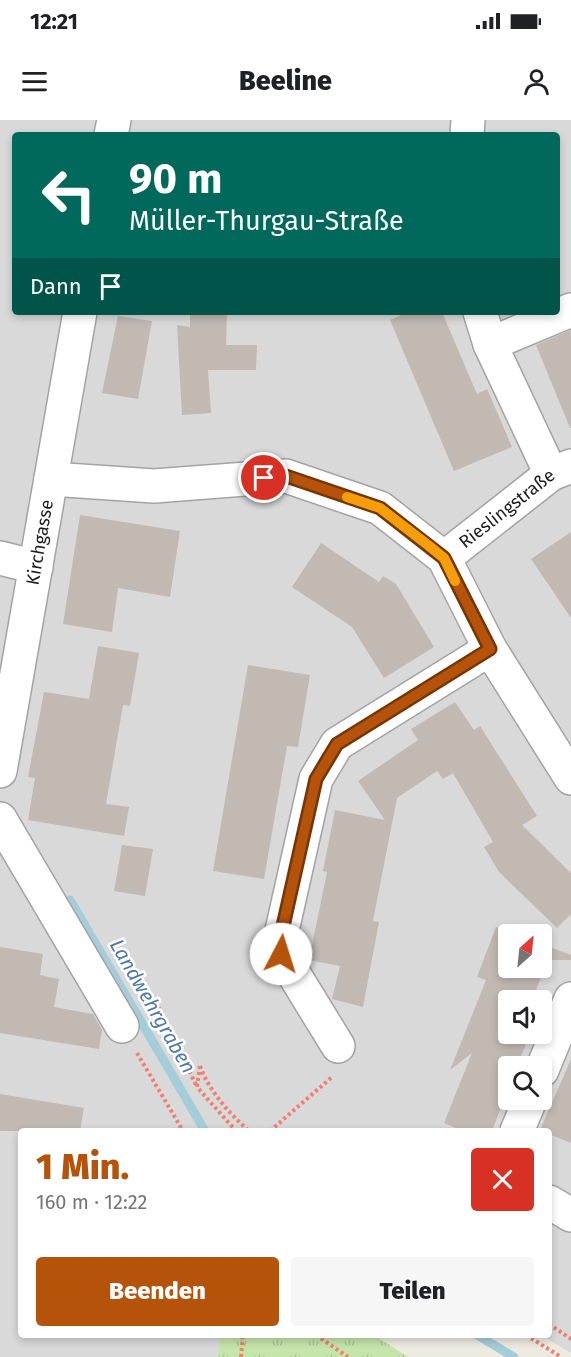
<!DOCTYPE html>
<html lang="de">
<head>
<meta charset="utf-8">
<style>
  :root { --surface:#fff; --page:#f6f6f6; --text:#202124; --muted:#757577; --accent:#b45309 }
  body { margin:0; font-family:"Fira Sans",sans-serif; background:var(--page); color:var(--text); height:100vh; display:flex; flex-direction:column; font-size:22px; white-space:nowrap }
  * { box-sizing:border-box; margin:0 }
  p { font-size:20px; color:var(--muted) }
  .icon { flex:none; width:33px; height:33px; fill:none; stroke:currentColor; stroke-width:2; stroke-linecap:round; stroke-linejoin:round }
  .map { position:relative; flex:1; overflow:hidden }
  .panel { position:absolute; left:18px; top:1008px; width:534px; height:210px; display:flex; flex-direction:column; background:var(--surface); border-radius:6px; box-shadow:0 3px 9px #0003 }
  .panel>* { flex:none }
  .guide { position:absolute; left:12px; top:12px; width:548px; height:183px; border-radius:6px; box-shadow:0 3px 9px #0003; background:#00695c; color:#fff; overflow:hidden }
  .needle { width:39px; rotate:27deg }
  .fabs { position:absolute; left:498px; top:804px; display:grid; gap:12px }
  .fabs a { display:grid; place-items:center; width:54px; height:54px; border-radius:6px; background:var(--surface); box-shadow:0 3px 9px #0003; font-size:30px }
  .pin { position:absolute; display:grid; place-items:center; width:51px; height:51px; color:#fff; margin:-26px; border:3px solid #fff; border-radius:50%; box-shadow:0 2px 6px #0007 }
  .me { position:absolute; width:66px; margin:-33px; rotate:5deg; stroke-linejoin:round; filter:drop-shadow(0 0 4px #0008) }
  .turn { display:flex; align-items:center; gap:21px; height:126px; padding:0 18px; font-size:27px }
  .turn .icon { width:78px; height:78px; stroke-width:2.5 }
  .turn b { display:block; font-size:42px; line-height:51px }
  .then { display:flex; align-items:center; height:57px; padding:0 18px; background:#0003; gap:12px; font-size:22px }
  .round { display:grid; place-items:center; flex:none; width:63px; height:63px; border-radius:6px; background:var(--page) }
  .headline { display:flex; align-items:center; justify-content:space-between; height:102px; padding:0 18px }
  h1 { font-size:36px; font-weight:800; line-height:45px; color:var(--accent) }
  .action { display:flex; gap:12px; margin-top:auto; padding:12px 18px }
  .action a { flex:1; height:69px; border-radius:6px; background:var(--accent); color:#fff; font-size:24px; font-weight:800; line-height:69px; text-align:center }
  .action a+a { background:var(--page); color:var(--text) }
  .status { display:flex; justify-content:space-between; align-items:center; height:42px; padding:0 30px; background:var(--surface); direction:ltr }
  .status svg { height:16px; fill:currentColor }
  header { display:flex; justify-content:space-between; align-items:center; height:78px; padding:0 18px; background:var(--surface); font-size:27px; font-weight:800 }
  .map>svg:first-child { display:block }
  .residential { fill:#dad9d9; fill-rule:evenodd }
  .grass { fill:url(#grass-tufts) }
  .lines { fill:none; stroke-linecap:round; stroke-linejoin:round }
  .stream { stroke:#a5ccd9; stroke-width:9 }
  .building { fill:#c1b9b2 }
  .minor-casing { stroke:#a3a3a3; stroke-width:36 }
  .path { stroke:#f27e6f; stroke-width:4; stroke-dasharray:3 3; stroke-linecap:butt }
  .minor { stroke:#fff; stroke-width:33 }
  .route-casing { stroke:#753606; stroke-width:15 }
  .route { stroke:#b45309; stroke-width:10 }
  .slow { stroke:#f59e0b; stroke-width:10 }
  .labels { text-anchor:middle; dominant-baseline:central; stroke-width:5; stroke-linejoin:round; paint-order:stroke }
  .street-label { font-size:18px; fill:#1c1c1c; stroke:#fff }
  .water-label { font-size:20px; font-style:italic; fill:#4e79a6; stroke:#fff }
</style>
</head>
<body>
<div class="status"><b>12:21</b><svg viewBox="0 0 49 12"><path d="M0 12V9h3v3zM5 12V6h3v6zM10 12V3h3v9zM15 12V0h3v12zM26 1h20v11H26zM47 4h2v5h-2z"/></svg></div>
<header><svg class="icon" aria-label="menu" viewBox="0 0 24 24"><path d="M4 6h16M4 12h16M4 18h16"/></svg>Beeline<svg class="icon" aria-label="person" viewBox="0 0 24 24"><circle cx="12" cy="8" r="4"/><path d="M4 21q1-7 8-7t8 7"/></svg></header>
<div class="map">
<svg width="571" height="1237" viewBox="0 0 571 1237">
  <defs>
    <pattern id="grass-tufts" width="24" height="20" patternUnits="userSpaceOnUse" patternTransform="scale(1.5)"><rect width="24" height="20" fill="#c6e5aa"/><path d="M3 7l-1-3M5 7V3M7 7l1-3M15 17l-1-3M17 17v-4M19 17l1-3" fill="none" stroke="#aac492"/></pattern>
  </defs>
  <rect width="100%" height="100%" fill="#edeae2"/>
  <path class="residential" d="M 0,0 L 571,0 L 571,1233 L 541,1215 L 549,1215 L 549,1011 L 21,1011 L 21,1215 L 221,1215 L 217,1237 L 0,1237 ZM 15,15 L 556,15 L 556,192 L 15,192 ZM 508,814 L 542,814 L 542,848 L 508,848 ZM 508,880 L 542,880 L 542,914 L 508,914 ZM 508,946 L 542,946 L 542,980 L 508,980 Z"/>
  <polygon class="grass" points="221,1215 374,1215 408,1237 217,1237"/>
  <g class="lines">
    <g class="stream">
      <polyline points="70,780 205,1011"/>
      <polyline points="477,1215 514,1237"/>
    </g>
  </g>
  <g class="building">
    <polygon points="190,192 227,192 226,225 257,225 256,250 208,250 211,293 182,295 177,205 190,207"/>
    <polygon points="408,192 442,192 477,274 487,269 512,327 454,351 390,200"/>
    <polygon points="118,196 152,201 138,279 102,273"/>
    <polygon points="571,210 571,308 570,308 536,225"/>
    <polygon points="80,395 180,411 170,477 118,468 112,512 63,504"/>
    <polygon points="571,412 571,498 531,439"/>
    <polygon points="321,423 379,462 383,456 396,464 434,527 384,558 352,507 292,467"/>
    <polygon points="98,526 139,533 130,586 123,585 106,684 129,687 124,716 28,700 35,658 28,657 44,572 89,579"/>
    <polygon points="248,545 310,555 298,627 287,626 264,759 213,751"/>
    <polygon points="455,582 474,610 480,606 537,696 522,705 571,753 571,794 557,808 499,752 484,727 493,722 453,653 443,659 437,651 397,678 373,801 379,802 363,887 332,879 340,846 309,840 327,752 323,751 335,690 385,700 358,661 418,620 411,609"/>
    <polygon points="122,725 153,729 145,776 114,771"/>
    <polygon points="496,807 517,814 508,814 508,848 542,848 542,824 571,835 571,840 548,840 532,880 508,880 508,914 530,914 517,946 508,946 508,969 492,1011 463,1011 444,1003 472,933 450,950 486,860 477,857"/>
    <polygon points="0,827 43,834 40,855 59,859 54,887 93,894 102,910 99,929 0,913"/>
    <polygon points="571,939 571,1023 549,1014 549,1011 540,1010"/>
    <polygon points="0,974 84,988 80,1011 0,1011"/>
  </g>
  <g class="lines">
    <g class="minor-casing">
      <g id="minor">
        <polyline points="111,15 114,0"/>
        <polyline points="467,15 468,0"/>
        <polyline points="480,192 490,224 551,354"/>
        <polyline points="490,224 571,190"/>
        <polyline points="51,359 154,366 286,356 380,388 444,438 490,529 571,658"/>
        <polyline points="0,438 36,447"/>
        <path id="s1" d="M 444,438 L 551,354 L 571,346"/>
        <path id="s2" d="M 0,651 L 80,192"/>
        <polyline points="0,699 122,906"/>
        <polyline points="338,926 281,833 281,815 316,659 337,624 490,529"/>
        <polyline points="542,950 571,879"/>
        <polyline points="517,1011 530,980"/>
        <polyline points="549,1082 571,1095"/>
      </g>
    </g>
    <g class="path">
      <polyline points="148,892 158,886 197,967"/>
      <polyline points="137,933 183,1011"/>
      <path d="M 200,946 C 209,971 229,993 249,1011"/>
      <polyline points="200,946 197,967 236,1011"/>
      <polyline points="270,1011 332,957"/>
      <polyline points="549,1204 571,1219"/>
      <polyline points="316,1215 348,1237"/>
      <polyline points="526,1215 561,1237"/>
      <polyline points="241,1237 243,1215"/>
    </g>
    <use href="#minor" class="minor"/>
  </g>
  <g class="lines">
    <g class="route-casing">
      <polyline id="route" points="264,358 286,356 380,388 444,438 490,529 337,624 316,659 281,815 281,834"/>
    </g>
    <use href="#route" class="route"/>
    <polyline class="slow" points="347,377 380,388 428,425 444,438 455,461"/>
  </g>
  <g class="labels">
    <g class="street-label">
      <text stroke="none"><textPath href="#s1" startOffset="80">Rieslingstraße</textPath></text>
      <text stroke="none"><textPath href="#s2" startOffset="232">Kirchgasse</textPath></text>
    </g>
    <g class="water-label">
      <text transform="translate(153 886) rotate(60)">Landwehrgraben</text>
    </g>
  </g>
</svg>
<div class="fabs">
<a><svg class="needle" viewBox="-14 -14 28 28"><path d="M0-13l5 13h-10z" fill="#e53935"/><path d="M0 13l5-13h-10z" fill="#757577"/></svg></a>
<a><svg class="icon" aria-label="sound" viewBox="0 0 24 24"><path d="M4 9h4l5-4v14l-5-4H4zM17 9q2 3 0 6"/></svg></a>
<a><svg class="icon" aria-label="search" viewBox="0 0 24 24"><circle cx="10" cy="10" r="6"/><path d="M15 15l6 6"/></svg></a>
</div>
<div class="pin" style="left:264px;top:358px;background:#d93025"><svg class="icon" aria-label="arrive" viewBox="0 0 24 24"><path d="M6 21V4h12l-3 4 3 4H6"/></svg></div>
<svg class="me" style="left:281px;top:834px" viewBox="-20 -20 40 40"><circle r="19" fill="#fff"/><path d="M0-13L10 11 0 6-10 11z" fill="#b45309"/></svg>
<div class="guide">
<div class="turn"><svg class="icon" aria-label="left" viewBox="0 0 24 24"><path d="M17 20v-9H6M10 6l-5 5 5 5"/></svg><div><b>90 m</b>Müller-Thurgau-Straße</div></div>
<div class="then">Dann<svg class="icon" aria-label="arrive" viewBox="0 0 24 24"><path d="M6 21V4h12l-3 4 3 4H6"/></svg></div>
</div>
<section class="panel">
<div class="headline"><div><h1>1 Min.</h1><p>160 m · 12:22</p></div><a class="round" style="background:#d93025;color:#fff"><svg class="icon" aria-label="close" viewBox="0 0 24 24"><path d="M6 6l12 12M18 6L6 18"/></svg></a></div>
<div class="action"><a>Beenden</a><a>Teilen</a></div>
</section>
</div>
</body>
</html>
